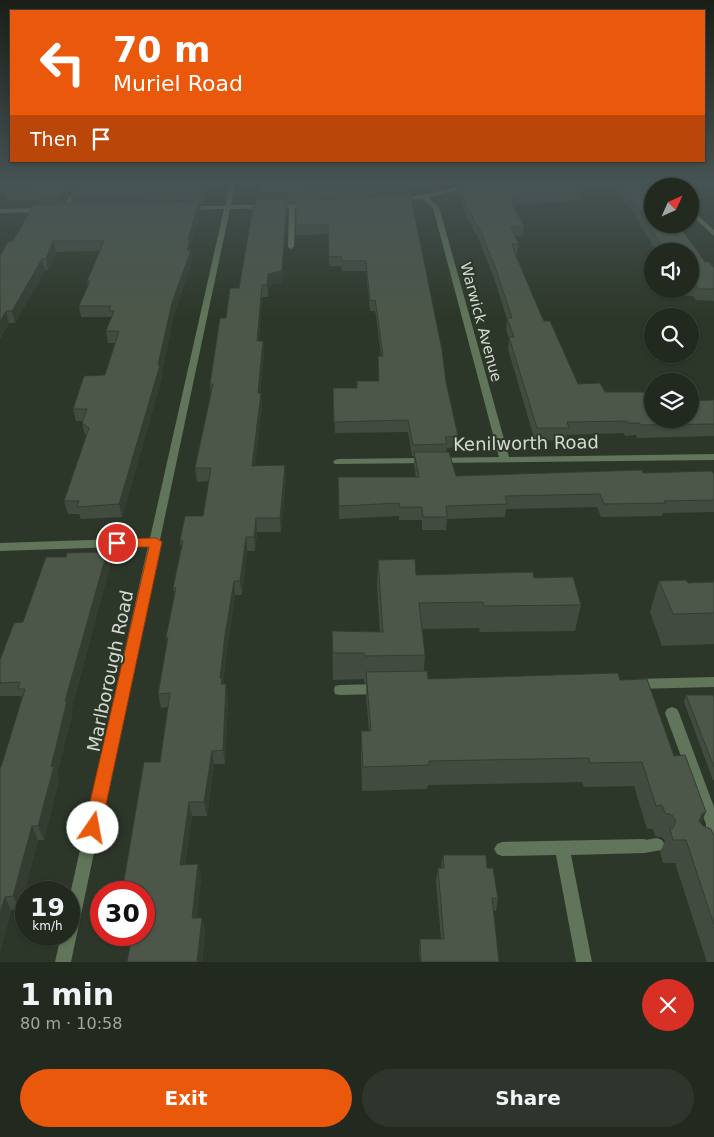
<!DOCTYPE html>
<html lang="en">
<head>
<meta charset="utf-8">
<style>
  :root { --surface:#22291f; --page:#2e352c; --text:#f1f3f6; --muted:#a2a6a4; --line:#3f453d; --accent:#ea580c }
  body { margin:0; font-family:"DejaVu Sans",sans-serif; background:var(--page); color:var(--text); height:100vh; display:flex; flex-direction:column; font-size:19px; white-space:nowrap }
  * { box-sizing:border-box; margin:0 }
  p { font-size:16px; color:var(--muted) }
  .icon { flex:none; width:28px; height:28px; fill:none; stroke:currentColor; stroke-width:2; stroke-linecap:round; stroke-linejoin:round }
  .map { position:relative; height:962px; overflow:hidden }
  .sheet { display:flex; flex-direction:column; background:var(--surface); flex:1 }
  .sheet>* { flex:none }
  .banner { position:absolute; left:10px; top:10px; width:695px; height:152px; border-radius:0px; box-shadow:0 1px 4px #0004,0 0 0 1px var(--line); background:#ea580c; color:#fff; overflow:hidden }
  .needle { width:32px; rotate:45deg }
  .buttons { position:absolute; left:644px; top:178px; display:grid; gap:10px }
  .buttons a { display:grid; place-items:center; width:55px; height:55px; border-radius:50%; background:var(--surface); box-shadow:0 1px 4px #0004,0 0 0 1px var(--line); font-size:25px }
  .speed { position:absolute; left:15px; top:881px; display:flex; gap:10px; font-size:25px; font-weight:700; text-align:center }
  .speed>* { display:grid; place-content:center; width:65px; height:65px; border-radius:50%; background:var(--surface); box-shadow:0 1px 4px #0004,0 0 0 1px var(--line); line-height:1 }
  .speed small { font-size:12px; font-weight:400 }
  .speed .limit { border:8px solid #d22; background:#fff; color:#111 }
  .pin { position:absolute; display:grid; place-items:center; width:42px; height:42px; color:#fff; margin:-21px; border:2px solid #fff; border-radius:50%; box-shadow:0 1px 5px #0007 }
  .me { position:absolute; width:55px; margin:-28px; rotate:12deg; stroke-linejoin:round; filter:drop-shadow(0 0 4px #0008) }
  .turn { display:flex; align-items:center; gap:18px; height:105px; padding:0 20px; font-size:22px }
  .turn .icon { width:65px; height:65px; stroke-width:2.5 }
  .turn b { display:block; font-size:35px; line-height:42px }
  .then { display:flex; align-items:center; height:48px; padding:0 20px; background:#0003; gap:10px; font-size:19px }
  .round { display:grid; place-items:center; flex:none; width:52px; height:52px; border-radius:26px; background:var(--page) }
  .overview { display:flex; align-items:center; justify-content:space-between; height:85px; padding:0 20px }
  h1 { font-size:30px; font-weight:700; line-height:38px }
  .cta { display:flex; gap:10px; margin-top:auto; padding:10px 20px }
  .cta a { flex:1; height:58px; border-radius:30px; background:var(--accent); color:#fff; font-size:20px; font-weight:700; line-height:58px; text-align:center }
  .cta a+a { background:var(--page); color:var(--text) }
  .map>svg:first-child { display:block }
  .lines { fill:none; stroke-linecap:round; stroke-linejoin:round }
  .service { fill:#607559; fill-rule:evenodd }
  .minor { fill:#607559; fill-rule:evenodd }
  .wall { fill:#414b3f }
  .shaded-wall { fill:#353d33 }
  .building { fill:#4c5749; stroke:#353d33 }
  .route { fill:#ea580c; stroke:#983908 }
  .labels { text-anchor:middle; dominant-baseline:central; stroke-width:4; stroke-linejoin:round; paint-order:stroke }
  .far-street-label { font-size:15px; fill:#d4dad1; stroke:#2d3729 }
  .street-label { font-size:18px; fill:#d4dad1; stroke:#2d3729 }
</style>
</head>
<body>
<div class="map">
<svg width="714" height="962" viewBox="0 0 714 962">
  <rect width="100%" height="100%" fill="#2d3729"/>
  <g class="lines">
    <g class="service">
      <polygon points="292,205 295,207 294,247 291,249 288,247 289,207"/>
      <path d="M 672,707 L 677,709 L 679,713 L 714,807 L 714,847 L 708,850 L 700,848 L 697,843 L 700,838 C 706,835 706,831 706,824 L 665,713 L 667,709 Z"/>
      <polygon points="657,838 662,840 665,845 662,850 644,853 639,851 636,846 639,841"/>
    </g>
    <g class="minor">
      <polygon points="77,182 83,182 68,210 63,211 62,210"/>
      <polygon points="230,182 236,182 231,205 309,204 312,206 309,208 230,209 160,540 161,542 159,545 71,962 55,962 61,935 69,935 69,899 148,546 0,551 0,543 150,538 224,209 188,210 185,208 188,206 225,206"/>
      <polygon points="473,182 482,182 443,194 428,197 439,207 509,457 714,454 714,460 335,464 333,462 335,460 338,459 499,457 433,208 422,198 398,202 395,200 440,191"/>
      <polygon points="644,182 652,182 660,186 652,186"/>
      <polygon points="690,208 714,230 714,236 690,214"/>
      <polygon points="0,209 44,208 47,210 44,212 0,213"/>
      <polygon points="714,677 714,687 636,689 631,688 630,684 631,680 636,679"/>
      <polygon points="379,684 384,685 385,689 384,693 379,694 340,695 335,694 334,690 335,686 340,685"/>
      <polygon points="644,839 649,841 652,846 649,851 644,853 571,855 592,962 576,962 556,855 502,856 497,854 494,849 497,844 502,842"/>
    </g>
  </g>
  <g class="wall">
    <polygon points="68,182 70,191 63,204 72,204 70,196 207,182 203,204 200,204 201,211 191,246 192,261 174,314 162,372 162,377 122,517 81,519 79,514 68,514 64,501 87,436 85,435 82,423 83,421 76,421 73,409 105,375 115,343 108,343 106,331 111,318 111,317 81,317 79,306 88,285 87,281 100,251 56,252 48,270 45,270 15,323 9,323 1,337 0,337 0,255 13,241 40,204 39,200 7,201 5,191"/>
    <polygon points="259,182 583,182 580,201 514,204 514,206 524,226 523,236 515,237 519,244 517,254 515,255 542,317 578,384 605,392 652,419 714,400 714,436 637,438 636,435 625,436 624,433 567,435 566,440 535,441 508,349 509,339 506,329 507,319 494,278 477,235 475,235 470,222 468,222 458,192 459,184 409,188 409,192 446,382 458,436 457,447 447,448 446,452 456,476 643,473 714,474 714,512 663,513 662,516 601,517 597,507 506,509 505,517 447,519 446,530 422,530 422,520 399,520 399,516 339,519 338,477 416,477 414,465 414,456 412,456 408,432 335,433 333,388 357,388 378,381 378,356 381,356 376,315 375,311 370,311 366,271 342,271 341,266 329,266 328,234 296,235 296,202 287,202 287,210 282,282 269,285 268,297 262,297 259,341 263,341 264,353 260,393 261,393 262,406 255,466 286,478 281,532 257,532 255,551 247,551 242,595 235,595 227,649 223,684 228,698 225,764 214,764 207,816 192,816 185,865 198,864 201,877 197,918 202,918 205,931 202,962 160,762 168,707 161,708 158,694 167,643 166,637 175,595 173,588 181,548 180,541 203,516 209,481 197,482 195,468 211,393 210,384 226,318 239,288 255,207 257,200 257,193"/>
    <polygon points="607,182 644,182 705,262 714,268 714,301 696,300 693,296 687,296 683,289 690,289 690,251 656,251 632,211"/>
    <polygon points="107,552 110,566 71,711 72,715 57,774 59,780 44,840 38,840 20,909 11,910 0,952 1,767 22,698 21,696 0,696 0,660 23,622 66,557"/>
    <polygon points="378,560 416,575 534,578 581,605 575,631 480,632 479,628 422,629 425,655 424,671 428,679 620,680 674,756 701,823 703,826 714,836 714,962 707,962 675,863 663,863 660,852 665,841 663,838 655,836 653,829 647,829 634,786 584,787 582,782 428,785 427,789 362,791 361,755 361,731 369,731 366,696 366,683 364,683 364,679 333,680 332,631 380,632 377,586"/>
    <polygon points="659,581 688,583 714,582 714,644 662,646 650,612"/>
    <polygon points="686,695 714,697 714,780 713,780 684,702"/>
    <polygon points="443,855 487,868 498,899 496,911 493,911 499,962 420,962 419,951 420,939 441,939 436,881 438,868 441,868"/>
  </g>
  <g class="shaded-wall">
    <polygon points="68,182 70,191 62,206 60,196"/>
    <polygon points="204,182 207,182 203,204 202,194"/>
    <polygon points="408,182 466,182 456,184 409,188 409,193 383,197 383,187"/>
    <polygon points="287,199 287,210 282,282 269,285 268,297 267,285 268,274"/>
    <polygon points="199,201 201,211 191,246 192,261 174,314 162,372 162,377 122,517 119,504 172,303 187,250 188,240"/>
    <polygon points="53,241 56,252 48,270 46,259"/>
    <polygon points="42,259 45,270 15,323 12,311"/>
    <polygon points="262,285 262,297 258,353 257,341"/>
    <polygon points="6,311 9,323 1,337 0,334 0,322"/>
    <polygon points="263,341 264,353 259,406 258,393"/>
    <polygon points="261,393 262,406 254,479 252,466"/>
    <polygon points="285,465 286,478 281,532 280,518"/>
    <polygon points="256,518 257,532 255,551 254,537"/>
    <polygon points="246,537 247,551 242,595 240,581"/>
    <polygon points="107,552 110,566 71,711 72,715 57,774 59,780 44,840 38,826 65,701"/>
    <polygon points="234,581 235,595 227,649 223,686 223,698 220,678 225,635"/>
    <polygon points="226,684 228,698 225,764 223,750"/>
    <polygon points="212,751 214,764 207,816 204,802"/>
    <polygon points="189,802 192,816 183,878 180,865"/>
    <polygon points="706,812 695,836 691,837 702,814"/>
    <polygon points="32,826 38,840 20,909 13,896"/>
    <polygon points="198,864 201,877 196,931 192,918"/>
    <polygon points="5,897 11,910 0,952 0,913"/>
    <polygon points="202,918 205,931 202,962 197,962"/>
  </g>
  <g class="building">
    <polygon points="13,182 68,182 60,196 38,197 42,190 5,191"/>
    <polygon points="78,182 204,182 202,194 70,196"/>
    <polygon points="259,182 409,182 409,184 383,187 322,191 257,193"/>
    <polygon points="459,182 583,182 581,191 511,195 514,200 510,200 524,226 511,227 519,244 512,244 514,251 542,317 544,321 550,321 578,384 600,383 605,392 652,392 652,419 690,419 690,401 714,400 714,424 640,425 639,423 628,423 627,421 567,422 569,428 537,428 509,337 514,337 507,318 512,318 495,267 478,225 476,225 471,212 468,212"/>
    <polygon points="617,182 644,182 652,190 652,224 678,224 705,262 709,262 714,268 714,289 699,289 696,285 690,285 690,251 665,251 634,201"/>
    <polygon points="410,192 442,350 446,382 458,436 445,437 447,444 413,445 408,420 334,422 333,388 357,388 357,381 379,381 378,356 383,356 376,305 375,300 370,301 366,261 342,261 341,256 329,257 328,225 296,225 296,200 355,199"/>
    <polygon points="287,199 282,271 268,274 267,285 262,285 257,341 263,341 258,393 261,393 252,466 285,465 280,518 256,518 254,537 246,537 240,581 234,581 225,635 220,678 222,678 221,684 226,684 223,750 212,751 204,802 189,802 180,865 198,864 192,918 202,918 197,962 127,962 132,935 144,935 144,892 122,892 144,762 160,762 170,693 158,694 168,637 166,637 176,588 173,588 183,541 180,541 185,516 203,516 211,468 195,468 213,384 210,384 220,318 226,318 230,288 239,288 253,207 255,207 256,200"/>
    <polygon points="199,201 188,240 190,240 187,250 191,250 172,303 158,365 160,365 119,504 77,507 79,501 64,501 89,428 82,423 87,409 73,409 84,376 105,375 119,331 106,331 114,311 109,311 111,306 79,306 90,281 87,281 104,241 53,241 46,259 42,259 12,311 6,311 0,322 0,255 8,242 13,241 34,204"/>
    <polygon points="414,452 449,452 456,476 642,470 643,473 712,471 714,474 714,500 664,501 666,503 604,504 600,494 505,496 507,504 446,506 447,517 423,517 422,507 400,507 399,503 339,506 338,477 419,477"/>
    <polygon points="107,552 65,701 67,701 51,767 54,766 38,826 32,826 13,896 5,897 0,913 0,767 1,767 25,689 18,689 20,682 0,683 0,660 14,623 23,622 46,557 66,557 67,553"/>
    <polygon points="415,559 416,575 533,572 534,578 573,577 581,605 484,606 483,602 419,603 425,655 365,656 364,653 333,653 332,631 383,632 378,560"/>
    <polygon points="686,580 688,583 714,582 714,613 673,614 659,581"/>
    <polygon points="427,671 428,679 618,673 620,680 647,679 674,756 685,755 706,812 702,814 699,821 703,826 711,829 714,836 714,925 686,840 673,840 670,829 673,828 676,821 672,815 665,813 662,805 656,806 642,762 590,763 589,758 429,761 429,765 363,767 361,731 371,731 366,672"/>
    <polygon points="686,695 713,695 714,697 714,767"/>
    <polygon points="443,855 486,855 487,868 493,868 498,899 492,898 499,962 421,962 420,939 444,939 438,868 444,868"/>
  </g>
  <linearGradient id="sky" x2="0" y2="1"><stop stop-color="#191e17"/><stop offset="0.58" stop-color="#465354"/><stop offset="1" stop-color="#465354" stop-opacity="0"/></linearGradient>
  <rect width="714" height="316" fill="url(#sky)"/>
  <polygon class="route" points="156,538 162,542 101,828 99,834 93,836 87,834 84,828 149,547 117,547 111,543 117,539"/>
  <g class="labels">
    <g class="far-street-label">
      <text transform="translate(481 322) rotate(75)">Warwick Avenue</text>
    </g>
    <g class="street-label">
      <text transform="translate(526 443) rotate(-1)">Kenilworth Road</text>
      <text transform="translate(110 671) rotate(-78)">Marlborough Road</text>
    </g>
  </g>
</svg>
<div class="buttons">
<a><svg class="needle" viewBox="-14 -14 28 28"><path d="M0-13l5 13h-10z" fill="#e53935"/><path d="M0 13l5-13h-10z" fill="#a2a6a4"/></svg></a>
<a><svg class="icon" aria-label="sound" viewBox="0 0 24 24"><path d="M4 9h4l5-4v14l-5-4H4zM17 9q2 3 0 6"/></svg></a>
<a><svg class="icon" aria-label="search" viewBox="0 0 24 24"><circle cx="10" cy="10" r="6"/><path d="M15 15l6 6"/></svg></a>
<a><svg class="icon" aria-label="layers" viewBox="0 0 24 24"><path d="M12 4l9 5-9 5-9-5zM3 14l9 5 9-5"/></svg></a>
</div>
<div class="speed"><div>19<small>km/h</small></div><div class="limit">30</div></div>
<div class="pin" style="left:117px;top:543px;background:#d93025"><svg class="icon" aria-label="arrive" viewBox="0 0 24 24"><path d="M6 21V4h12l-3 4 3 4H6"/></svg></div>
<svg class="me" style="left:93px;top:828px" viewBox="-20 -20 40 40"><circle r="19" fill="#fff"/><path d="M0-13L10 11 0 6-10 11z" fill="#ea580c"/></svg>
<div class="banner">
<div class="turn"><svg class="icon" aria-label="left" viewBox="0 0 24 24"><path d="M17 20v-9H6M10 6l-5 5 5 5"/></svg><div><b>70 m</b>Muriel Road</div></div>
<div class="then">Then<svg class="icon" aria-label="arrive" viewBox="0 0 24 24"><path d="M6 21V4h12l-3 4 3 4H6"/></svg></div>
</div>
</div>
<section class="sheet">
<div class="overview"><div><h1>1 min</h1><p>80 m · 10:58</p></div><a class="round" style="background:#d93025;color:#fff"><svg class="icon" aria-label="close" viewBox="0 0 24 24"><path d="M6 6l12 12M18 6L6 18"/></svg></a></div>
<div class="cta"><a>Exit</a><a>Share</a></div>
</section>
</body>
</html>
